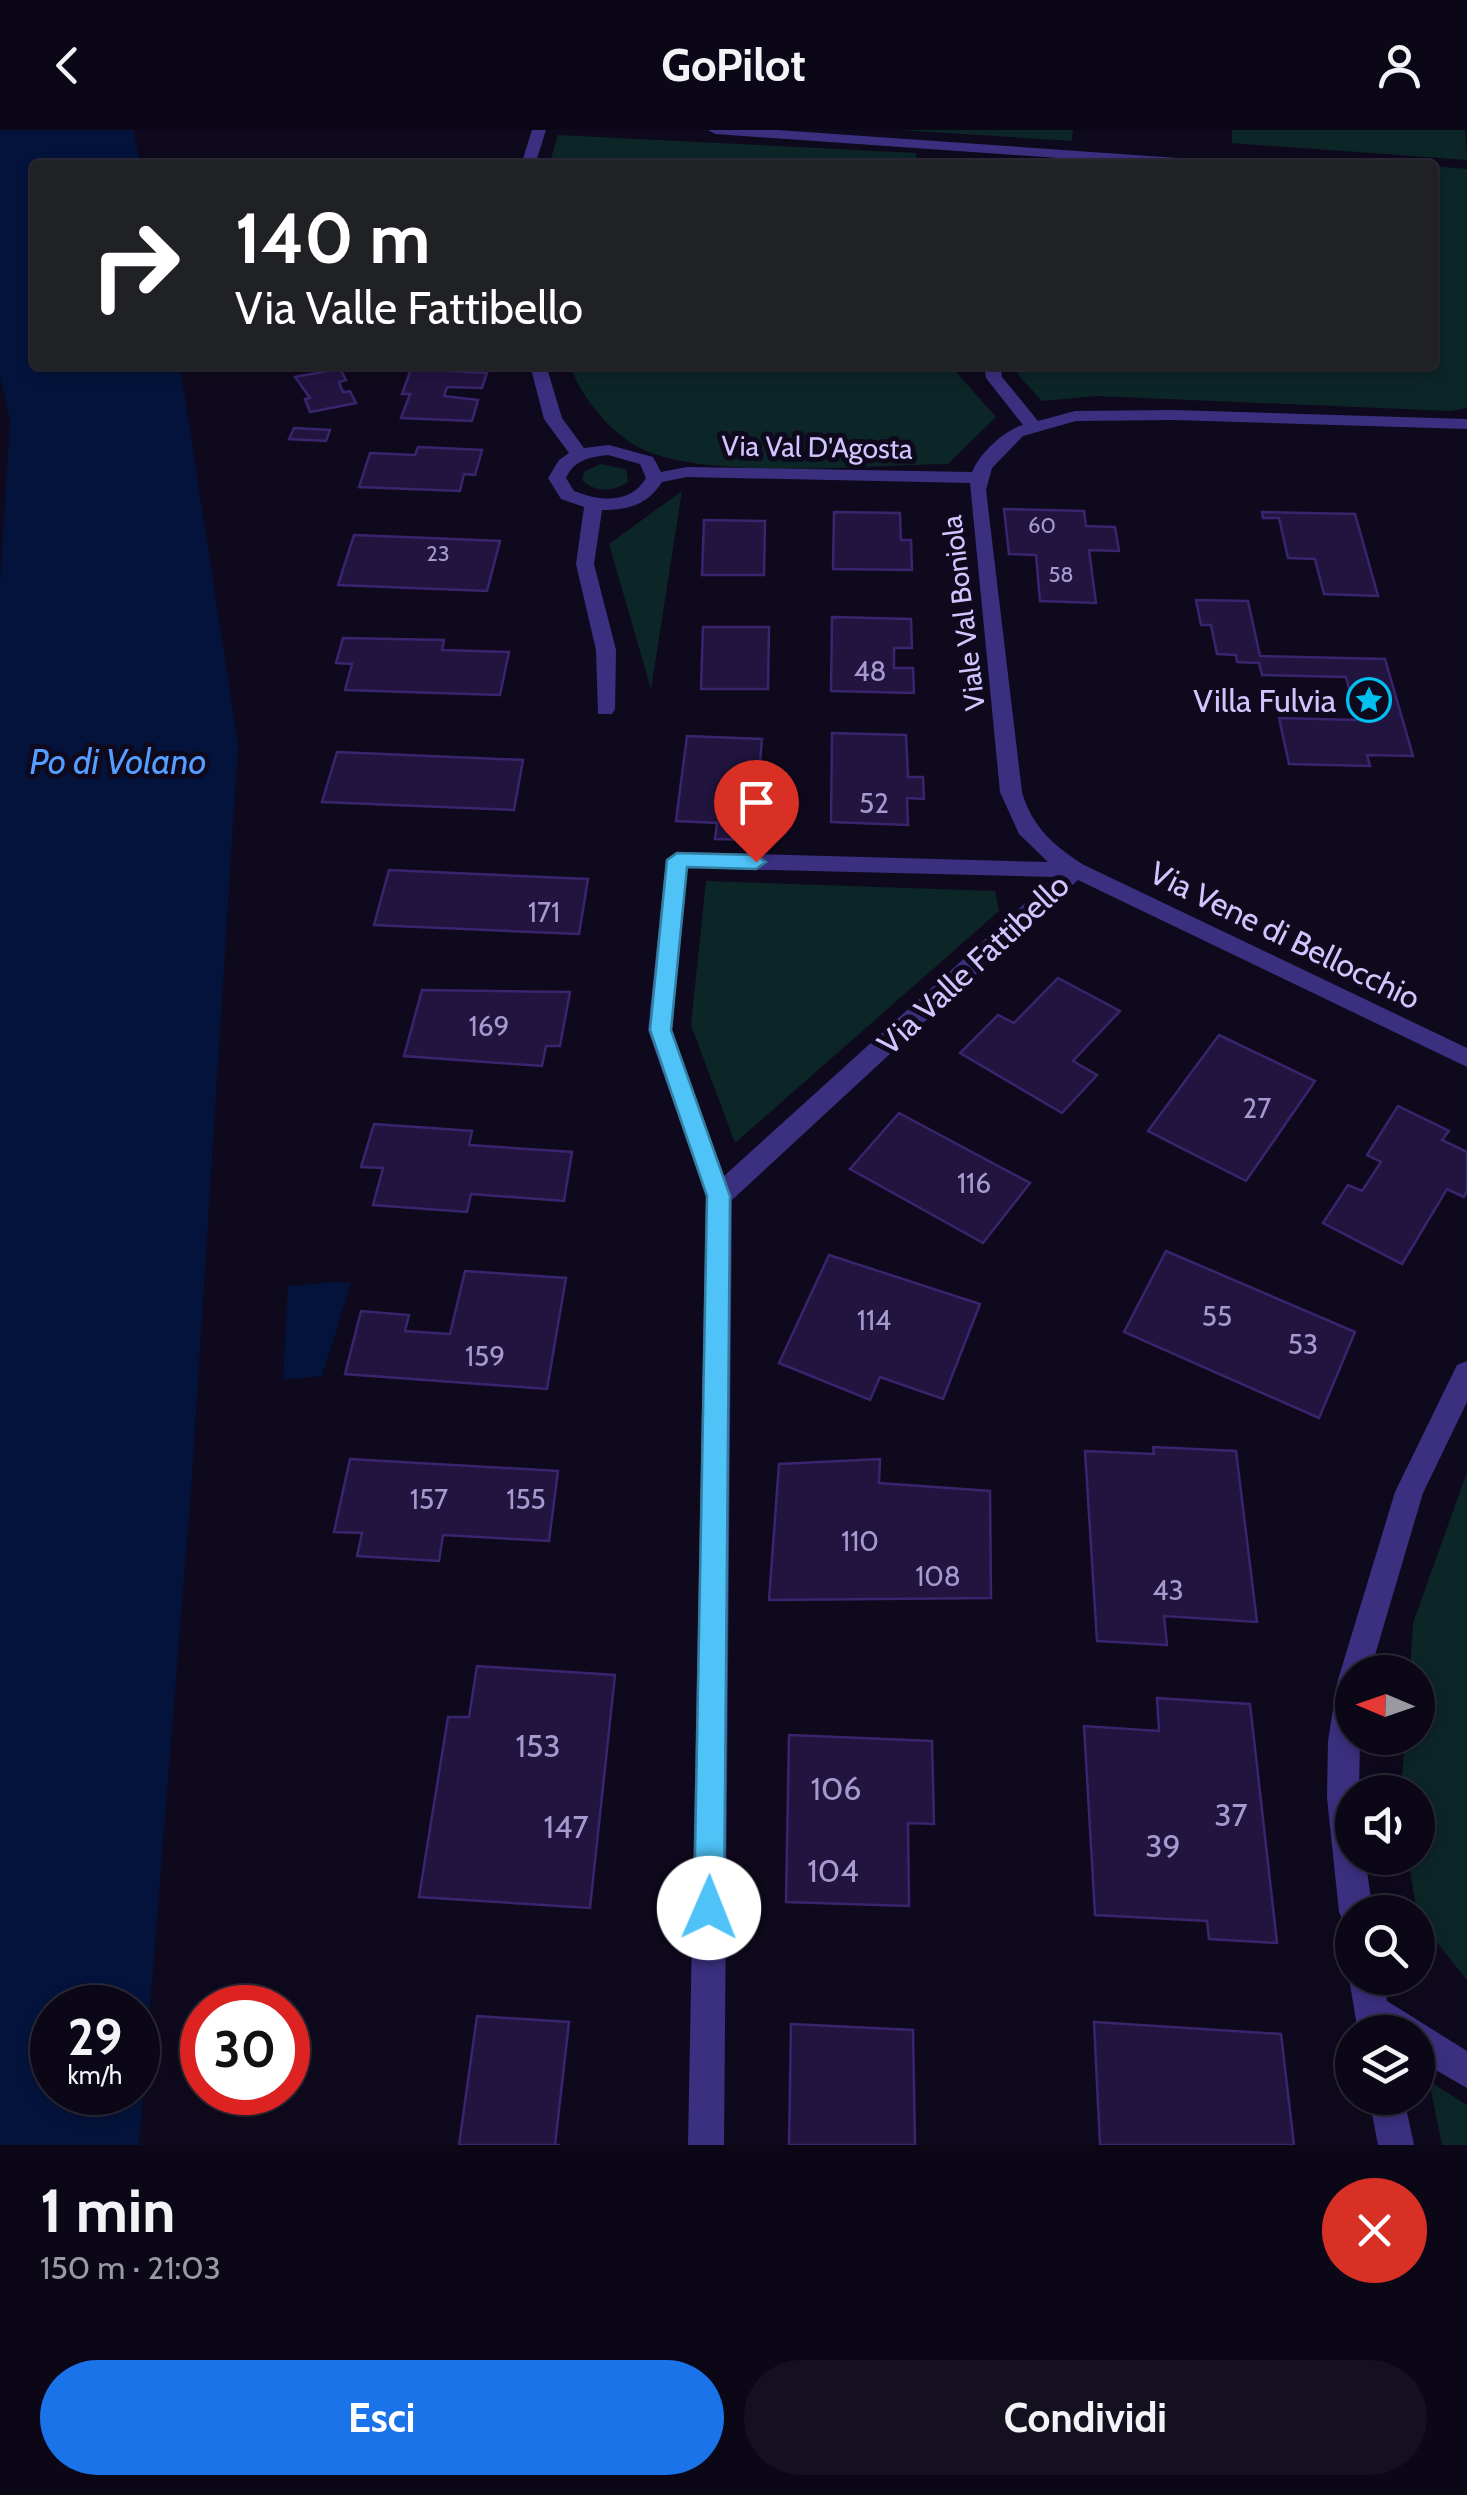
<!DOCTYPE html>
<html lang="it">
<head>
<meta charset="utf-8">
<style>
  :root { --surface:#0b0716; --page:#14101f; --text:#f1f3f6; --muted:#9a99a1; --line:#2b2835; --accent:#1a73e8 }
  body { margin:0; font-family:Cabin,sans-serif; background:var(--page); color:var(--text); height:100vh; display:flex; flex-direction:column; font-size:38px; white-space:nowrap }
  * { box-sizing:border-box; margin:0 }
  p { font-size:32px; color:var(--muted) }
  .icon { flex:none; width:55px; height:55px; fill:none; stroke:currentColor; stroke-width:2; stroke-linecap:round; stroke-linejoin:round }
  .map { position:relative; height:2015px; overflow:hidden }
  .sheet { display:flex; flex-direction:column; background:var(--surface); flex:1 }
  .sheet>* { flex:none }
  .banner { position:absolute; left:30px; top:30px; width:1408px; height:210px; border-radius:10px; box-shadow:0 5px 15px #0003,0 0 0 2px var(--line); background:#202124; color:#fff; overflow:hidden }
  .needle { width:65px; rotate:272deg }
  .controls { position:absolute; left:1335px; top:1525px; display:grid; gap:20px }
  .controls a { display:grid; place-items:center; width:100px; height:100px; border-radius:50%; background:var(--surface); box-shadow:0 5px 15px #0003,0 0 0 2px var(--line); font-size:50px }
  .speed { position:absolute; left:30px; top:1855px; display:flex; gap:20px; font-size:50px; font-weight:700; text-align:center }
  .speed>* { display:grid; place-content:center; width:130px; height:130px; border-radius:50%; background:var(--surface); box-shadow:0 5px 15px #0003,0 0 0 2px var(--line); line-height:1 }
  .speed small { font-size:25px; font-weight:400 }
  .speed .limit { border:15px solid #d22; background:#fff; color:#111 }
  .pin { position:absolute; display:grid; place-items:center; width:85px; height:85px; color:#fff; margin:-102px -42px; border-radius:50% 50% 50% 0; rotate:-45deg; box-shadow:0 0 10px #0007 }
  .pin .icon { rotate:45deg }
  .me { position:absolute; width:110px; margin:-55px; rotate:1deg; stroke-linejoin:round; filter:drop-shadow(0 0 8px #0008) }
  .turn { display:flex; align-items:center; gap:35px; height:210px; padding:0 40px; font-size:45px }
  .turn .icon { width:130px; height:130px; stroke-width:2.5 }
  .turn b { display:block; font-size:70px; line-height:85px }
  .round { display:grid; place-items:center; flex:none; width:105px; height:105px; border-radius:52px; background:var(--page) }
  .head { display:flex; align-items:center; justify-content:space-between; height:170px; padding:0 40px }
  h1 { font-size:60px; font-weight:800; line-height:75px }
  .cta { display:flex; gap:20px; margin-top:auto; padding:20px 40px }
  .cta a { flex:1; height:115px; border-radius:60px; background:var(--accent); color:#fff; font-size:40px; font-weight:800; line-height:115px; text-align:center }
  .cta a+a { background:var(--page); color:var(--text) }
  header { display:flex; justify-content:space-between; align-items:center; height:130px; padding:0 40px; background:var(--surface); font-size:45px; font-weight:800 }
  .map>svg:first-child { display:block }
  .green { fill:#0c2527 }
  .water { fill:#04133b; fill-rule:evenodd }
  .building { fill:#21143f; stroke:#3a246e; stroke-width:2.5 }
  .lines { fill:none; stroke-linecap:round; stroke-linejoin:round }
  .street { fill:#3b3080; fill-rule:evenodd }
  .route { fill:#4fc3f7; stroke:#337fa1; stroke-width:2.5 }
  .labels { text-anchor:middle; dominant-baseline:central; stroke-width:10; stroke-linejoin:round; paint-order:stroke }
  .far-number-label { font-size:22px; fill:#a699cf }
  .far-street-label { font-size:28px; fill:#d2c5ff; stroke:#0f091d }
  .number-label { font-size:28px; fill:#a699cf }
  .poi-label { font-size:32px; fill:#d2c5ff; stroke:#0f091d; text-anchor:end }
  .street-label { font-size:32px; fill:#d2c5ff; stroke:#0f091d }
  .near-number-label { font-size:32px; fill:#a699cf }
  .water-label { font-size:35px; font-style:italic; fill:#539eff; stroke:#0f091d }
</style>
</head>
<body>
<header><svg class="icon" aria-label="back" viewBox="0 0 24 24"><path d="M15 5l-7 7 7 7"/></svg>GoPilot<svg class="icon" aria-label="person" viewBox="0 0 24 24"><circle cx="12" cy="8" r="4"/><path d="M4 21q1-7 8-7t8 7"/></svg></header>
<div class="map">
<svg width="1467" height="2015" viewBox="0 0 1467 2015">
  <rect width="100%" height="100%" fill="#0f091d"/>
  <g class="green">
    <polygon points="900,0 1073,0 1072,11"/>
    <polygon points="1232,0 1465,0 1467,30 1232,13"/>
    <polygon points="558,5 916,23 917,35 549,35"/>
    <polygon points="1433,36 1467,39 1467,278 1450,281 1096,266 1042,271 1019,246 1015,235 1432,235"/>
    <path d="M 570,235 L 950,235 L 996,287 L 948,334 C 871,335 711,350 644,320 C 613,306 580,267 570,235 Z"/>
    <path d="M 600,334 L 626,339 L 628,352 C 613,362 595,363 582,350 L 584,342 Z"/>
    <polygon points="682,361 651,559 609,414"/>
    <polygon points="706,751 995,761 999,781 735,1013 691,895"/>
    <polygon points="1467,1342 1467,1850 1418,1789 1408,1728 1418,1728 1418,1662 1401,1662 1405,1608 1418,1608 1418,1542 1410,1542 1413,1493"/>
    <polygon points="1429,1951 1467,1975 1467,2015 1442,2015"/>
  </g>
  <g class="water">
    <path d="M 0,0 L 133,0 L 141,35 L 35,35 L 35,235 L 180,235 L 238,614 L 192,1347 L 139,2015 L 0,2015 L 0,455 L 10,290 L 0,246 ZM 52,1878 L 138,1878 L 138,1962 L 52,1962 Z"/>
    <polygon points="337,1152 351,1153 322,1246 283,1250 288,1156"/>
  </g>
  <g class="building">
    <polygon points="340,239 346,250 339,252 343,262 350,261 356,273 310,282 305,269 310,268 295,247"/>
    <polygon points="411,239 487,243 482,258 447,257 444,266 478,270 472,291 401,288 410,264 402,264"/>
    <polygon points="294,298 330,300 326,311 289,309"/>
    <polygon points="418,317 482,320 475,345 464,344 460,361 359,357 370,323 415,325"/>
    <polygon points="1004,379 1084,381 1086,396 1115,397 1119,421 1089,420 1096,473 1040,471 1036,425 1009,424"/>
    <polygon points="834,382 900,383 901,410 911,410 912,440 833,439"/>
    <polygon points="1262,382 1355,384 1378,466 1324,464 1315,429 1288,428 1279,388 1263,388"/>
    <polygon points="704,390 765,391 764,445 702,445"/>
    <polygon points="354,405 500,411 487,461 338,455"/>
    <polygon points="1196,470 1248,471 1260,526 1385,529 1413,626 1367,625 1370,636 1289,634 1279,588 1357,590 1346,547 1262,545 1259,533 1237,532 1236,525 1217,524 1211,495 1201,495"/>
    <polygon points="832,487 911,489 912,518 894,518 894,538 913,538 914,563 831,561"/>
    <polygon points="703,497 769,497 768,559 701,559"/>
    <polygon points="343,508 444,510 442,520 509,522 500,565 345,560 352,534 336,533"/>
    <polygon points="832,603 906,605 908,647 923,647 924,669 907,668 908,695 831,692"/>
    <polygon points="687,606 762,609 753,710 715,709 717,693 676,691"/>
    <polygon points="337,622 523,630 514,680 322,672"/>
    <polygon points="389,740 588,749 579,804 374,795"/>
    <polygon points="1058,848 1120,881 1073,931 1097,945 1062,983 960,923 998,885 1014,893"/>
    <polygon points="422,860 570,862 560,916 546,916 542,936 404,926"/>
    <polygon points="1219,905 1315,951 1246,1051 1148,1001"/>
    <polygon points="1398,976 1449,1001 1442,1010 1467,1022 1467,1061 1464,1067 1447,1059 1402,1134 1323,1093 1348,1055 1362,1061 1381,1032 1367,1025"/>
    <polygon points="899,983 1030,1053 983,1113 850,1039"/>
    <polygon points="374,994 472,1001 469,1015 572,1022 564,1071 471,1064 467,1082 373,1075 383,1038 361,1037"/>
    <polygon points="1166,1121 1355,1202 1319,1288 1124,1202"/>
    <polygon points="829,1125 980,1174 943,1269 880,1247 870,1270 779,1233"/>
    <polygon points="465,1141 566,1148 547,1259 345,1244 361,1181 409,1185 405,1201 450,1204"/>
    <polygon points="1153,1317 1236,1321 1257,1492 1164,1486 1167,1515 1097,1511 1085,1321 1154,1324"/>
    <polygon points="350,1329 558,1341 549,1411 443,1405 439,1431 357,1426 362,1403 334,1402"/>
    <polygon points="880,1329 879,1353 990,1361 991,1468 769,1470 779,1334"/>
    <polygon points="477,1536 615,1545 590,1778 419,1767 448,1587 469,1587"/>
    <polygon points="1157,1568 1250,1574 1277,1813 1209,1809 1207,1791 1095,1785 1084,1596 1159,1601"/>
    <polygon points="789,1605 932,1611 934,1694 908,1693 909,1776 786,1772"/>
    <polygon points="477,1886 569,1892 555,2015 560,2015 459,2015"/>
    <polygon points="1094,1892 1281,1904 1294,2015 1100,2015"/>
    <polygon points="791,1894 913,1900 915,2015 789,2015"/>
  </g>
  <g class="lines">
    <g class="street">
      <polygon points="532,0 546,0 535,35 521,35"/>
      <polygon points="708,0 777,0 1221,31 1228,35 1158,35 715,4"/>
      <path d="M 530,235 L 546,235 L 562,288 L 584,318 L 609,315 L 653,327 L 661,342 L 687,337 L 972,342 C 979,324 1004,300 1023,295 L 986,248 L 984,235 L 1000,235 L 1002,247 L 1038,291 L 1075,281 L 1174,280 L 1467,289 L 1467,299 L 1174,290 L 1076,291 L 1023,306 L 992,338 L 986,360 L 1022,662 C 1032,697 1054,716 1084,735 L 1467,918 L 1467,937 L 1078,750 L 732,1070 L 724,2015 L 688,2015 L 706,1066 L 648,900 L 666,730 L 677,722 L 1048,732 L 1019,704 L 1000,662 L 970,353 L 687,347 L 662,352 C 648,375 627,380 602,380 L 594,434 L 616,520 L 615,579 L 612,584 L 598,584 L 596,520 L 576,434 L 584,377 L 561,369 L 548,348 L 559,330 L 569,323 L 544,289 ZM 608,325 L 640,334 L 646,348 C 630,375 599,371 574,361 L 566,348 C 574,330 590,327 608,325 ZM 687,738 L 1054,747 L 724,1046 L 672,900 Z"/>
      <polygon points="1467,1231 1467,1272 1423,1363 1370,1542 1352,1542 1352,1608 1360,1608 1359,1662 1352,1662 1352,1728 1365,1728 1373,1782 1352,1782 1352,1797 1344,1794 1339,1782 1327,1668 1328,1611 1337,1553 1395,1362 1457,1235"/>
      <polygon points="1352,1840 1352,1848 1383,1848 1387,1871 1467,1921 1467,1958 1418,1930 1418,1902 1358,1902 1349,1848"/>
      <polygon points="1369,1968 1404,1968 1414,2015 1378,2015"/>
    </g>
  </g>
  <polygon class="route" points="677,723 756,725 766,732 756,739 687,737 671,900 730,1066 724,1778 719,1788 709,1793 698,1788 694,1778 707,1066 650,900 667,730"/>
  <defs>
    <g id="sight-ring" transform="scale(2.25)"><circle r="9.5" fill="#0f091d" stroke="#00c0f0" stroke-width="1.5"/><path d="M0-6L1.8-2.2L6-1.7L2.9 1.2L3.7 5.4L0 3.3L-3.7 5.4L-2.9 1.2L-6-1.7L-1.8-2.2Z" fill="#00c0f0"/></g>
  </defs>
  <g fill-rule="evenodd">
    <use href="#sight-ring" x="1369" y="570"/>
  </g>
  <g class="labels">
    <g class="far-number-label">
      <text x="1042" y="395">60</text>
      <text x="438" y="423">23</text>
      <text x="1061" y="444">58</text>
    </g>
    <g class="far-street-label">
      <text transform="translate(817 317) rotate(1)">Via Val D'Agosta</text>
      <text transform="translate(963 483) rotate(-97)">Viale Val Boniola</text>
    </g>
    <g class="number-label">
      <text x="870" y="541">48</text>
      <text x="874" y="673">52</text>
      <text x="544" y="782">171</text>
      <text x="489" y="896">169</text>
      <text x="1257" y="978">27</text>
      <text x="974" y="1053">116</text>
      <text x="1217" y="1186">55</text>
      <text x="874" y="1190">114</text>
      <text x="1303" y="1214">53</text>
      <text x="485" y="1226">159</text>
      <text x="429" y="1369">157</text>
      <text x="526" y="1369">155</text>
      <text x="860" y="1411">110</text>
      <text x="938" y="1446">108</text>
      <text x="1168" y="1460">43</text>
    </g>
    <g class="poi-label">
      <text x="1336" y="570">Villa Fulvia</text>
    </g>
    <g class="street-label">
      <text transform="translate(1285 805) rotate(26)">Via Vene di Bellocchio</text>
      <text transform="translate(973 834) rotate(-43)">Via Valle Fattibello</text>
    </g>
    <g class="near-number-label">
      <text x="538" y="1615">153</text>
      <text x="836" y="1658">106</text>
      <text x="1231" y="1684">37</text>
      <text x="566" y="1696">147</text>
      <text x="1163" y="1715">39</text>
      <text x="833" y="1740">104</text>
    </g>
    <g class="water-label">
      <text x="118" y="631">Po di Volano</text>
    </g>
  </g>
</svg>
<div class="controls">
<a><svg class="needle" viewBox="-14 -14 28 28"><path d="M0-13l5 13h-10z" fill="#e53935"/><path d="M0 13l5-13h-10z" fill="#9a99a1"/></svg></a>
<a><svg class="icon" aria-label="sound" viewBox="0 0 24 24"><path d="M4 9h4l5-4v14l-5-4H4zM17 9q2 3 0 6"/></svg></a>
<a><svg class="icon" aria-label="search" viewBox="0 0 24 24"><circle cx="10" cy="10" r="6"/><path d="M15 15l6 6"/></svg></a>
<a><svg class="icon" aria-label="layers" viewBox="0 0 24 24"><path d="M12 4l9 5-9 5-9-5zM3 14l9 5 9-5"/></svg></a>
</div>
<div class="speed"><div>29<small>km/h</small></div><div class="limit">30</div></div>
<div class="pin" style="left:756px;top:732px;background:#d93025"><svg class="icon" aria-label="arrive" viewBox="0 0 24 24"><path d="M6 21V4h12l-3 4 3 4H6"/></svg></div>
<svg class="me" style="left:709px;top:1778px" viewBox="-20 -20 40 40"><circle r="19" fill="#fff"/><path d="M0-13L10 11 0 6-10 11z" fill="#4fc3f7"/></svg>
<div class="banner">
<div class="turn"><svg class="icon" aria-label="right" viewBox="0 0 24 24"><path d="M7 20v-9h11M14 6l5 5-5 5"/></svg><div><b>140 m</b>Via Valle Fattibello</div></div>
</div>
</div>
<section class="sheet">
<div class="head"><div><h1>1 min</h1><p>150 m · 21:03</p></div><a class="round" style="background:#d93025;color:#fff"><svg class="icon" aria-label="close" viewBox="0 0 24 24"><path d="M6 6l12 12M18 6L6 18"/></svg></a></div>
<div class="cta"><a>Esci</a><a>Condividi</a></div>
</section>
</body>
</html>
